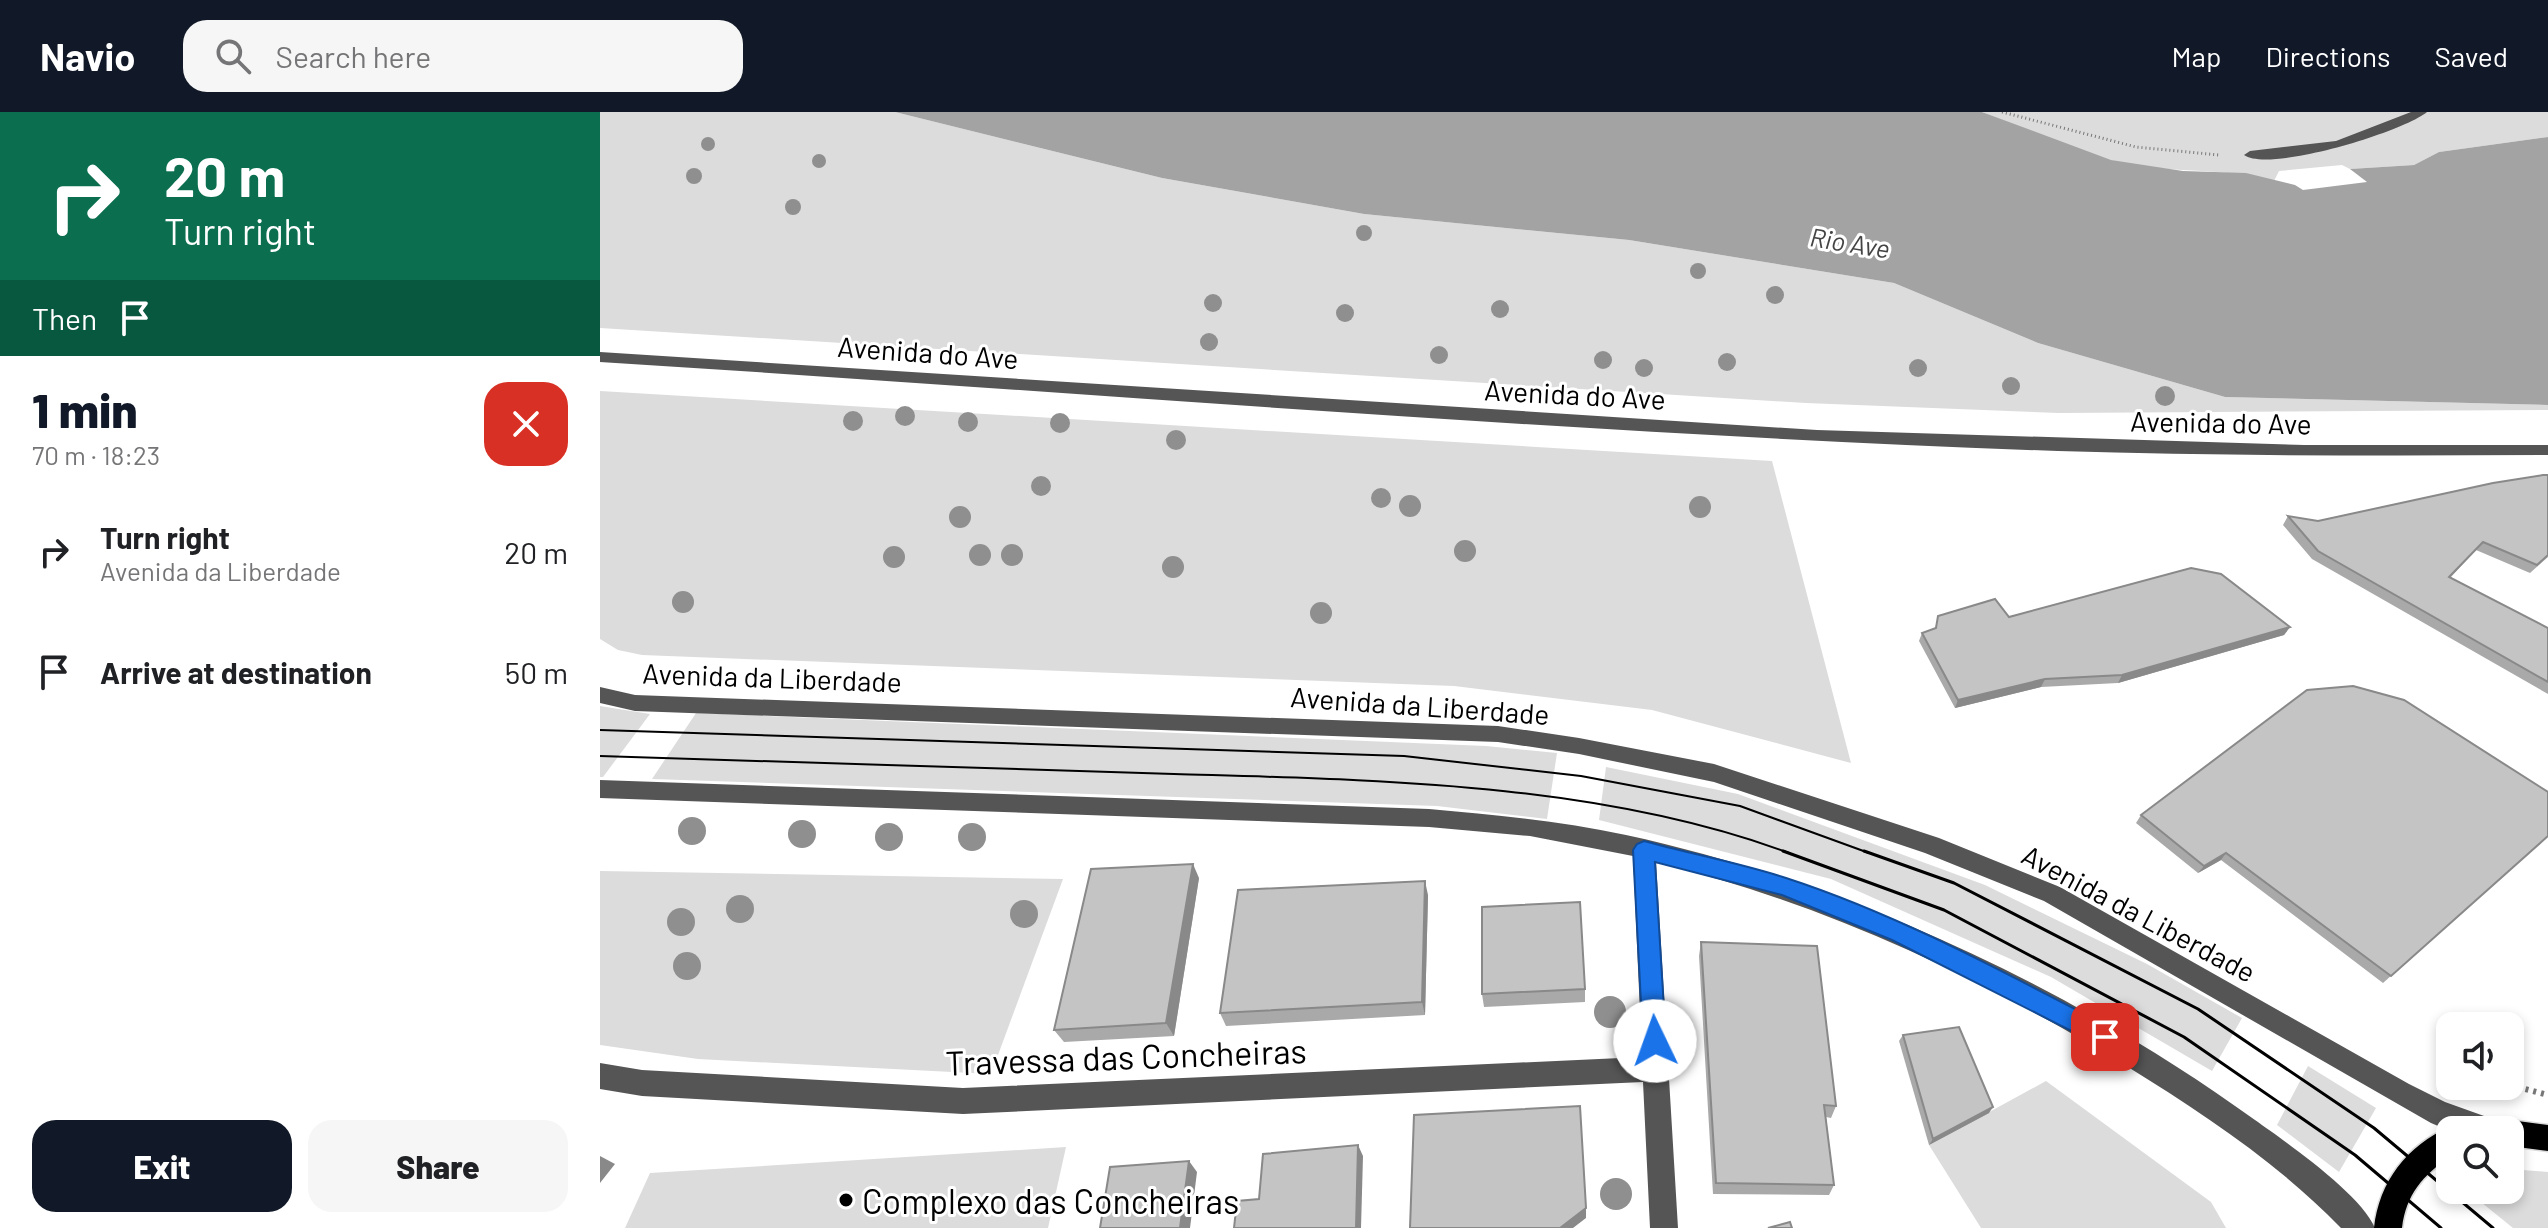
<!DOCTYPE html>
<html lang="en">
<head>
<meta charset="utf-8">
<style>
  :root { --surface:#fff; --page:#f6f6f6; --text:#202124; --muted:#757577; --accent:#111827 }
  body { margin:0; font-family:Barlow,sans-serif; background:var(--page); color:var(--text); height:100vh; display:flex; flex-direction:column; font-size:30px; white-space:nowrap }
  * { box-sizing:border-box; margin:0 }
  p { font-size:26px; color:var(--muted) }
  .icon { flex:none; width:44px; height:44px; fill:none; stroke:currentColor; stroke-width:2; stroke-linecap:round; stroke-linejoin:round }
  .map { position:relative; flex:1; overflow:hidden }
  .panel { display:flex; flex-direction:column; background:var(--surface); width:600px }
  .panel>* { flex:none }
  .guide { background:#0b6e4f; color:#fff; overflow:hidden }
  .buttons { position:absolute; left:1836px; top:900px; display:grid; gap:16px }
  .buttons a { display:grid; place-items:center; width:88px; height:88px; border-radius:16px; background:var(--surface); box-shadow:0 4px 12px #0003; font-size:40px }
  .pin { position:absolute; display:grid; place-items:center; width:68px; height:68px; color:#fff; margin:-34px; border-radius:16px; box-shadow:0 4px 12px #0006 }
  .me { position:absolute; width:88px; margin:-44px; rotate:357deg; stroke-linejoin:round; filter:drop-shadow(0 0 6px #0008) }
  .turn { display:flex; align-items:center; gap:28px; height:168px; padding:0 32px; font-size:36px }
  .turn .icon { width:104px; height:104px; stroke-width:2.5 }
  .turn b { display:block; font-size:56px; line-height:68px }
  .then { display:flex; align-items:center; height:76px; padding:0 32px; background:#0003; gap:16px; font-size:30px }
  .round { display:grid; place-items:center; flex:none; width:84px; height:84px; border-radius:24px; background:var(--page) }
  .head { display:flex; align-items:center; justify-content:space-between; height:136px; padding:0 32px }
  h1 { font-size:48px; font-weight:800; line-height:60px; color:var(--accent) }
  .action { display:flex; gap:16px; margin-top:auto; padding:16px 32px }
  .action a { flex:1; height:92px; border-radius:24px; background:var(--accent); color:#fff; font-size:32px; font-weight:800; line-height:92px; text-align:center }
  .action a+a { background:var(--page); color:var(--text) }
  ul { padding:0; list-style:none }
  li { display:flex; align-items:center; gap:24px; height:120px; padding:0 32px }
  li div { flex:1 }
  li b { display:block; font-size:30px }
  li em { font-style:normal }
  header { display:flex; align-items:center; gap:48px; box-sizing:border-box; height:112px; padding:0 40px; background:var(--accent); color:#fff }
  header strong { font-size:38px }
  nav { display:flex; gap:44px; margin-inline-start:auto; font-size:28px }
  .search { width:560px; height:72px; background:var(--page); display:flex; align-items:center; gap:20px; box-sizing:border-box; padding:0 28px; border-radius:24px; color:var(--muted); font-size:30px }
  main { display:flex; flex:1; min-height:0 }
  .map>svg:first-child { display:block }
  .green { fill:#dcdcdc }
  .water { fill:#a3a3a3 }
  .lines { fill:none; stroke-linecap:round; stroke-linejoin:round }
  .major-casing { stroke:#dbdbdb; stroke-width:3 }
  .path-far1 { stroke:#777; stroke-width:3; stroke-dasharray:1 3; stroke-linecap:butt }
  .path { stroke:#777; stroke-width:6; stroke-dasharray:3 5; stroke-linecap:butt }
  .minor { fill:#555; fill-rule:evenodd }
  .major { fill:#000; fill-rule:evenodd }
  .tram-far1 { stroke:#000; stroke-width:2 }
  .tram { stroke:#000; stroke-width:3 }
  .tree { fill:#8f8f8f }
  .wall { fill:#a9a9a9 }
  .shaded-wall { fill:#898989 }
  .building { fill:#c4c4c4; stroke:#898989; stroke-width:2 }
  .route { fill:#1a73e8; stroke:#114b97; stroke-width:2 }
  .poi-dot { fill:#000; stroke:#fff; stroke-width:3 }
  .labels { text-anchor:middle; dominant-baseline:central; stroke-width:6; stroke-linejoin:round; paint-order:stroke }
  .far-water-label { font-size:26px; font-style:italic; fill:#444; stroke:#fff }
  .street-label { font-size:28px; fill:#000; stroke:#fff }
  .near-street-label { font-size:34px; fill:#000; stroke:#fff }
  .near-poi-label { font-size:34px; fill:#000; stroke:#fff; text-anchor:start }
</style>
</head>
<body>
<header>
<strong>Navio</strong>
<div class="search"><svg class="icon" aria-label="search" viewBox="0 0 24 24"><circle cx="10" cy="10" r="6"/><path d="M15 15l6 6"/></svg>Search here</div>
<nav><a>Map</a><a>Directions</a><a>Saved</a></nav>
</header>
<main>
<section class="panel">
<div class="guide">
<div class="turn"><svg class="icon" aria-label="right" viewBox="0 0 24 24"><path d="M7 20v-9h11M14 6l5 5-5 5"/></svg><div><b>20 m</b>Turn right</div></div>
<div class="then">Then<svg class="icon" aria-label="arrive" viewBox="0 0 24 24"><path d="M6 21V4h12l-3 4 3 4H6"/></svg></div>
</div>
<div class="head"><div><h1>1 min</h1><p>70 m · 18:23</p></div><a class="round" style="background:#d93025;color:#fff"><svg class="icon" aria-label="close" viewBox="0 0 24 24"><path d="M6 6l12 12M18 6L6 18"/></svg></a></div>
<ul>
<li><svg class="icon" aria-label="right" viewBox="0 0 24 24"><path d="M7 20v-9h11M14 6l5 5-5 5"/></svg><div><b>Turn right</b><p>Avenida da Liberdade</p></div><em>20 m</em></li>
<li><svg class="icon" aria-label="arrive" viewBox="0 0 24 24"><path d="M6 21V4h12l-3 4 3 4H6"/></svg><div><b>Arrive at destination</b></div><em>50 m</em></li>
</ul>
<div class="action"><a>Exit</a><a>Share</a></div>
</section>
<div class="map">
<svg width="1948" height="1116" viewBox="0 0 1948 1116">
  <rect width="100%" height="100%" fill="#fff"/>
  <g class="green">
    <polygon points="0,0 295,0 562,66 764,102 1029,128 1294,171 1438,231 1625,285 1948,293 1948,298 1459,301 1206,291 0,216"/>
    <path d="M 1382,0 L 1948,0 L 1948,25 L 1839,40 L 1814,53 L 1750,57 L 1742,53 L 1679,59 L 1674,69 C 1621,54 1564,63 1510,48 C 1467,36 1424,16 1382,0 Z"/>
    <polygon points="0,279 1172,349 1251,651 1052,598 854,574 42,543 18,538 0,527"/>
    <polygon points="0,594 50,602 3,665 0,665"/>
    <polygon points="96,601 886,634 957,641 947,707 837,694 52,667"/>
    <polygon points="1006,655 1138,682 1385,773 1547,852 1642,906 1612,959 1451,865 1231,767 999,708"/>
    <polygon points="0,759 463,767 391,962 98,947 0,933"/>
    <polygon points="1708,954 1776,996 1739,1060 1677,1013"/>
    <polygon points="1446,969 1611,1090 1626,1116 1381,1116 1329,1033"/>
    <polygon points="466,1035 448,1116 25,1116 50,1061"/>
    <polygon points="1910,1057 1948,1060 1948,1116 1913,1116 1866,1078 1910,1078"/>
  </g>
  <polygon class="water" points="295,0 1382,0 1511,48 1583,59 1646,61 1695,73 1703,78 1767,70 1750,57 1814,53 1839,40 1948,25 1948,293 1625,285 1438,231 1294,171 1029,128 764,102 562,66"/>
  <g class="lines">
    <g class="major-casing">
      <g id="major">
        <polygon points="1910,1008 1948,1013 1948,1039 1910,1034 1910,1018 1898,1018 1901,1012"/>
        <path d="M 1850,1015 L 1858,1018 L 1850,1018 L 1850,1044 C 1823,1064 1806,1082 1802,1116 L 1774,1116 C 1779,1070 1807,1033 1850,1015 Z"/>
      </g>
    </g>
    <polyline class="path-far1" points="1402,0 1536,35 1619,43"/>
    <polyline class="path" points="1910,973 1948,983"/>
    <g class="minor">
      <path d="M 1811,0 L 1827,0 C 1803,20 1669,61 1644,43 L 1650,39 L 1736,29 Z"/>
      <path d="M 0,240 L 1217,318 L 1704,333 L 1948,333 L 1948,343 C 1785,344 1621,344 1458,339 C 971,322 486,280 0,250 Z"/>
      <polygon points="0,575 35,583 898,614 979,626 1114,652 1339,726 1460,775 1809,972 1845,990 1898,1009 1902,1018 1850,1019 1831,1011 1444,789 1325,741 1114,670 979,642 898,630 35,599 0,591"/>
      <path d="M 0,668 L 829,697 C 895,703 961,709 1026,723 C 1250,772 1469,874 1655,1008 C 1686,1030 1761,1082 1775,1116 L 1741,1116 C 1679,1052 1604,1002 1528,955 C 1380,864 1224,792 1056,750 L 1078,1116 L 1050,1116 L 1043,970 L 363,1002 L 42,984 L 0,977 L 0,951 L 42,958 L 363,976 L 1042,945 L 1033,744 L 930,724 L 829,715 L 0,686 Z"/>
    </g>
    <use href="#major" class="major"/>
    <g class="tram-far1">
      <polyline points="0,618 804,644 981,664 1140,694 1269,741"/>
      <path d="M 0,644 C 191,650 383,656 574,662 C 774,668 999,670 1189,741"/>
    </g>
    <g class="tram">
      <polyline points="1183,739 1344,798 1584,925 1755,1043 1841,1116"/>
      <polyline points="1264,739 1354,771 1598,897 1774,1016 1893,1116"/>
    </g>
  </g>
  <g class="tree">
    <circle cx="108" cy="32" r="7"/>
    <circle cx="219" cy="49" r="7"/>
    <circle cx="94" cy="64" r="8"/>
    <circle cx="193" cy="95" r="8"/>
    <circle cx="764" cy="121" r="8"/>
    <circle cx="1098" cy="159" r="8"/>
    <circle cx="1175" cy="183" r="9"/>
    <circle cx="613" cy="191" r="9"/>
    <circle cx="900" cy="197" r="9"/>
    <circle cx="745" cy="201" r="9"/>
    <circle cx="609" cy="230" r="9"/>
    <circle cx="839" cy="243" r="9"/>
    <circle cx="1003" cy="248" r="9"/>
    <circle cx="1127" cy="250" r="9"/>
    <circle cx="1044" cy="256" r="9"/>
    <circle cx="1318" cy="256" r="9"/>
    <circle cx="1411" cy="274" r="9"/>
    <circle cx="1565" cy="284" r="10"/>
    <circle cx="305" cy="304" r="10"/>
    <circle cx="253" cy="309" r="10"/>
    <circle cx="368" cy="310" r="10"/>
    <circle cx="460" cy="311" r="10"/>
    <circle cx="576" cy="328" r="10"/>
    <circle cx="441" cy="374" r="10"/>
    <circle cx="781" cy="386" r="10"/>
    <circle cx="810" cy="394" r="11"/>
    <circle cx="1100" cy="395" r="11"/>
    <circle cx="360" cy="405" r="11"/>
    <circle cx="865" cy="439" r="11"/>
    <circle cx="380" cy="443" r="11"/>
    <circle cx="412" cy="443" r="11"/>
    <circle cx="294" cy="445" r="11"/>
    <circle cx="573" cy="455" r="11"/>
    <circle cx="83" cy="490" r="11"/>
    <circle cx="721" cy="501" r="11"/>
    <circle cx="92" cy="719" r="14"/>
    <circle cx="202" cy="722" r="14"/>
    <circle cx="289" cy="725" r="14"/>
    <circle cx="372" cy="725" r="14"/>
    <circle cx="140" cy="797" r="14"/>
    <circle cx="424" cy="802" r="14"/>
    <circle cx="81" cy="810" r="14"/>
    <circle cx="87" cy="854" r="14"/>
    <circle cx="1010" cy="900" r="16"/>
    <circle cx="1016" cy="1082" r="16"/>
  </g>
  <g class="wall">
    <polygon points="1893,371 1948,445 1930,461 1876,438 1850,466 1948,516 1948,582 1712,447 1683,413 1688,404 1718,409"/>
    <polygon points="1338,504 1409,505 1690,515 1684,523 1518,571 1441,575 1355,596 1319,529 1322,521 1335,517"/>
    <polygon points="1541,703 1948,724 1783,871 1621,748 1598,761 1536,711"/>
    <polygon points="599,766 574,924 464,930 454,918"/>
    <polygon points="828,783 825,903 626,914 620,901"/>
    <polygon points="1101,830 1236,994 1231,1006 1226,1005 1234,1073 1229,1083 1113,1082 1099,844"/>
    <polygon points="985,877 985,890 884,895 882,882"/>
    <polygon points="1303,923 1389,1001 1329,1033 1299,929"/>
  </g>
  <g class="shaded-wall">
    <polygon points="1690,515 1684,523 1518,571 1522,563"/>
    <polygon points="1445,567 1441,575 1355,596 1358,588"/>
    <polygon points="1626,741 1621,748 1598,761 1604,754"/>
    <polygon points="593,752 599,766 574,924 566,911"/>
    <polygon points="825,769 828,783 825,903 822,890"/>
    <polygon points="1393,995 1389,1001 1329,1033 1333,1027"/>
    <polygon points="758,1033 763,1044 761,1116 756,1116"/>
    <polygon points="0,1044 15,1052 0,1071"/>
    <polygon points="589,1049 597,1060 590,1116 580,1116"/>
    <polygon points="986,1096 986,1106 973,1116 960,1116"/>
  </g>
  <g class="building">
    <polygon points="1943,363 1948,363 1948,443 1937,453 1883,430 1849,465 1948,516 1948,570 1718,439 1688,404 1718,409 1893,371"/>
    <polygon points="1591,456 1621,462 1690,515 1522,563 1445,567 1358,588 1322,521 1336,516 1338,504 1395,487 1409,505"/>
    <polygon points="1753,574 1804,588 1948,680 1948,724 1791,864 1626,741 1604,754 1541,703 1707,578"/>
    <polygon points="593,752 566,911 454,918 491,757"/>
    <polygon points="825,769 822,890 620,901 638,778"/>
    <polygon points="980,790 985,877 882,882 882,795"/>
    <polygon points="1101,830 1217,834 1236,994 1224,993 1234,1073 1116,1071"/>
    <polygon points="1359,915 1393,995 1333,1027 1303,923"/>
    <polygon points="980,994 986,1096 960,1116 810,1116 814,1003"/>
    <polygon points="758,1033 756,1116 634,1116 637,1089 659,1087 663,1042"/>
    <polygon points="589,1049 580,1116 500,1116 510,1055"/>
    <polygon points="1190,1110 1192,1116 1168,1116"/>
  </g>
  <path class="route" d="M 1044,729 C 1091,742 1140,751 1186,766 C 1300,803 1407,862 1513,917 L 1516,925 L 1513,933 L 1505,936 L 1292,828 L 1182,783 L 1055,750 L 1066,929 L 1063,937 L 1055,940 L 1046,937 L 1043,929 L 1033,738 L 1037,732 Z"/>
  <circle class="poi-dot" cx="246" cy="1088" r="8"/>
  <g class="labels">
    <g class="far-water-label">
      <text transform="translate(1250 130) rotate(9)">Rio Ave</text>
    </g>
    <g class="street-label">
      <text transform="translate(328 240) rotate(4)">Avenida do Ave</text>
      <text transform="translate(975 282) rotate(3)">Avenida do Ave</text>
      <text transform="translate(1621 310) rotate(1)">Avenida do Ave</text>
      <text transform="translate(172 565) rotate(2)">Avenida da Liberdade</text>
      <text transform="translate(820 593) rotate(4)">Avenida da Liberdade</text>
      <text transform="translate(1539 801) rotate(28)">Avenida da Liberdade</text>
    </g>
    <g class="near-street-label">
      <text transform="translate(526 944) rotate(-2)">Travessa das Concheiras</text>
    </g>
    <g class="near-poi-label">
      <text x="262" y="1088">Complexo das Concheiras</text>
    </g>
  </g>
</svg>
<div class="buttons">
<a><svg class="icon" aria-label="sound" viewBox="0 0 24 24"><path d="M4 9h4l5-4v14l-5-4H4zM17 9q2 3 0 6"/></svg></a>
<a><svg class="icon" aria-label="search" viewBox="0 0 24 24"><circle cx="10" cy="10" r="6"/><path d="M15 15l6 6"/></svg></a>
</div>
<div class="pin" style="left:1505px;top:925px;background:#d93025"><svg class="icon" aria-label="arrive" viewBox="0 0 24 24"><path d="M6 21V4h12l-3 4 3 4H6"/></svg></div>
<svg class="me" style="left:1055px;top:929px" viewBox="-20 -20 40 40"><circle r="19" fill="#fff"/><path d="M0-13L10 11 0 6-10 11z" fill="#1a73e8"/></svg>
</div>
</main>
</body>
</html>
